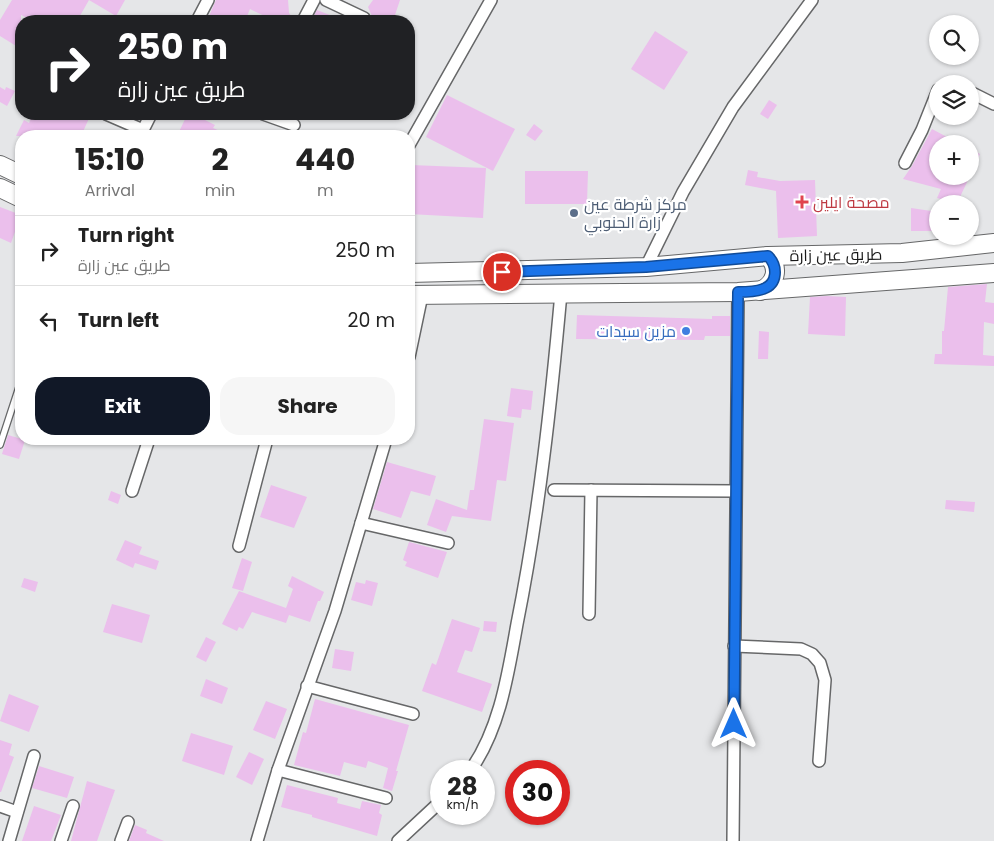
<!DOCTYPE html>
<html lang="en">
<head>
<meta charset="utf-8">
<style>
  :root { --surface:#fff; --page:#f6f6f6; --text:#222; --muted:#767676; --line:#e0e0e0; --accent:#111827 }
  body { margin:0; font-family:Poppins,Cairo,sans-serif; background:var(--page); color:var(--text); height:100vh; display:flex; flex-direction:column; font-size:19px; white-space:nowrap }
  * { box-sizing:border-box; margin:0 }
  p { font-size:16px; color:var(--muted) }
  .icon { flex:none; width:28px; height:28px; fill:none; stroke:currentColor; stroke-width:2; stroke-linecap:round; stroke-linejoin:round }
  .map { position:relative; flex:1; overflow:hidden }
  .panel { position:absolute; left:15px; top:130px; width:400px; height:315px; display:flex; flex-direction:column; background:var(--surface); border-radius:20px; box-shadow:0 1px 4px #0004 }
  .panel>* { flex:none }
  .banner { position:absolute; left:15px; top:15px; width:400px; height:105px; border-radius:20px; box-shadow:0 1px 4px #0004; background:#202124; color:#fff; overflow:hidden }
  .controls { position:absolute; left:929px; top:15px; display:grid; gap:10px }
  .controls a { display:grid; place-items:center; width:50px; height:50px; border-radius:50%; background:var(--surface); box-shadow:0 1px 4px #0004; font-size:25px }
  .speed { position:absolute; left:430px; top:760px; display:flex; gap:10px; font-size:25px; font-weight:700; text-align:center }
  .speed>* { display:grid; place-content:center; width:65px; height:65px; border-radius:50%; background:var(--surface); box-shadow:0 1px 4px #0004; line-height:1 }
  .speed small { font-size:12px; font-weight:400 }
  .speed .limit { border:8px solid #d22; background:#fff; color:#111 }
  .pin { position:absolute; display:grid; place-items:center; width:42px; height:42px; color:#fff; margin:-21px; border:2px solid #fff; border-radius:50%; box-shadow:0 1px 5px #0007 }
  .me { position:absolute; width:55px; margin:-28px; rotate:0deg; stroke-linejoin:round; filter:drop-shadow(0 0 4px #0008) }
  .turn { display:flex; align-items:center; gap:18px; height:105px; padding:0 20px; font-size:22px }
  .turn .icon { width:65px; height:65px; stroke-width:2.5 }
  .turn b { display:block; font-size:35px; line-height:42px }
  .eta { display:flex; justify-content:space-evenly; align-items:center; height:85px; text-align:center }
  .eta b { font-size:30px; font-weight:700; line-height:35px }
  .cta { display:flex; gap:10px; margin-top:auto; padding:10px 20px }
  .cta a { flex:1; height:58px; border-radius:20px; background:var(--accent); color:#fff; font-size:20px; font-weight:700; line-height:58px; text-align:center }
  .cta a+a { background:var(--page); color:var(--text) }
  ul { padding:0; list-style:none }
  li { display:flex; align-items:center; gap:15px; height:70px; padding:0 20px; border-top:1px solid var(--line) }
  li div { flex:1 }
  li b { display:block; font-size:19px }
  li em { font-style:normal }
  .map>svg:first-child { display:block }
  .building { fill:#ebbfec }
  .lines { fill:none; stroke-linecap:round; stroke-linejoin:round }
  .lane-casing { stroke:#666768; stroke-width:8 }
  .street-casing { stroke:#666768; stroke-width:14 }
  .primary-casing { stroke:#666768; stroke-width:20 }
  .lane { stroke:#fff; stroke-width:5.5 }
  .street { stroke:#fff; stroke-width:11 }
  .primary { stroke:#fff; stroke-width:18 }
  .route-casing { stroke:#114b97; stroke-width:12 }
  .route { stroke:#1a73e8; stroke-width:9 }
  .health-dot { fill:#e0444e; stroke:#fff; stroke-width:2 }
  .service-dot { fill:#5c6f8a; stroke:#fff; stroke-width:2 }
  .shop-dot { fill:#3f7fe0; stroke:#fff; stroke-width:2 }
  .labels { text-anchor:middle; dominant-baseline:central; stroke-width:4.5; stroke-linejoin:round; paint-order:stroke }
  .health-label { font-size:16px; fill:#be3a42; stroke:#fff; text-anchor:start }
  .service-label { font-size:16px; fill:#4e5e75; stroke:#fff; text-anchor:start }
  .street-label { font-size:16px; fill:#191919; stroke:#fff }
  .shop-label { font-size:16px; fill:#366cbe; stroke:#fff; text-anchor:end }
</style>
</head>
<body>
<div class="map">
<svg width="994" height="841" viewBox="0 0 994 841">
  <rect width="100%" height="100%" fill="#e5e6e8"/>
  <g class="building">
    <polygon points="12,0 125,0 116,16 89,0 77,21 54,21 43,15 40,21 34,21 21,15 21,49 0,36 0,20"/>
    <polygon points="216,0 288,0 289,13 295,21 288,21 281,18 280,21 275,21 250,9 245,21 207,21"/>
    <polygon points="373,0 400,0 393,21 374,21 368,7"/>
    <polygon points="317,10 345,21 311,21"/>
    <polygon points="655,31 688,52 664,90 631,69"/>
    <polygon points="0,87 5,90 6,87 15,91 7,106 0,102"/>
    <polygon points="447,95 515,129 493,171 426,137"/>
    <polygon points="769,100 777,105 768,119 760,114"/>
    <polygon points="33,114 91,114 81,136 16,136 24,120 29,123"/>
    <polygon points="187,115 196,119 197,116 215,125 213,128 231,136 177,136"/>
    <polygon points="534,124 543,131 535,141 526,135"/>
    <polygon points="932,129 960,144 938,144 938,176 970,176 957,203 937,198 941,189 903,179 912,166"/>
    <polygon points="970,149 980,154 970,176"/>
    <polygon points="411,165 486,168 483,218 409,214 409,169"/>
    <polygon points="748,170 758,172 757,177 780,181 815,180 817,236 778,238 776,191 745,185"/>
    <polygon points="525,171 588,171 587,204 525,204"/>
    <polygon points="0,207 21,215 11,243 0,238"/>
    <polygon points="911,208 938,212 938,231 911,231"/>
    <polygon points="987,284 985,302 994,303 994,324 984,322 983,355 994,356 994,366 934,364 935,354 942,354 942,331 944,331 948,287"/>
    <polygon points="827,296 846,297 845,336 808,334 810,297"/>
    <polygon points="577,315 712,319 712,316 730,316 730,336 705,336 704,340 576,339"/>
    <polygon points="759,331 769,332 768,359 758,359"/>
    <polygon points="511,388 533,391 531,410 522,409 521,418 507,416"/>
    <polygon points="484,419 514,423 506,481 497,480 491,521 452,516 446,532 427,525 436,499 467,510 470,490 474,490"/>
    <polygon points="8,435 25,440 19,459 2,454"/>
    <polygon points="387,462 436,476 430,496 411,491 401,518 373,509"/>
    <polygon points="271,485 307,497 294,528 260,517"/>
    <polygon points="111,491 121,495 118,504 108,500"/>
    <polygon points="946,500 975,502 974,512 945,509"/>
    <polygon points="125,540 142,547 139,554 159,561 156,570 135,563 133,568 116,560"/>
    <polygon points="409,542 447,552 438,578 405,566 407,562 403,560"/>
    <polygon points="242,558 252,562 243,591 232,588"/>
    <polygon points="292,576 324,592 320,601 318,601 310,622 289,615 286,623 252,612 243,629 239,627 237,631 222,624 239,591 286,608 293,589 288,586"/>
    <polygon points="24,578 38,582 35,592 21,587"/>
    <polygon points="366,580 378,583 372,606 351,600 356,582 365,584"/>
    <polygon points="112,604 150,615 142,643 103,632"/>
    <polygon points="452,619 480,628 472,652 465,650 457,672 492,684 482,712 422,691 432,663 436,665"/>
    <polygon points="484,621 497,622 496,632 483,631"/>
    <polygon points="206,637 216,642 206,662 196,657"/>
    <polygon points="335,649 354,652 351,671 332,668"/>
    <polygon points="206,679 228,688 222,704 200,696"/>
    <polygon points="9,694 39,706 29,732 0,721"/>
    <polygon points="315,699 409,725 396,771 398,771 392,791 383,788 388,768 368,761 366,768 344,762 340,776 294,765 303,732 306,733"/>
    <polygon points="266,701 287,709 275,739 253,730"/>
    <polygon points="191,733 233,746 224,775 182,761"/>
    <polygon points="0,740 12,744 9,755 14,757 1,792 0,792"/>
    <polygon points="249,752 264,759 252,785 236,777"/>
    <polygon points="39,766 74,777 67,798 32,788"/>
    <polygon points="87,781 115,790 97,841 71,841"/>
    <polygon points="287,785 338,798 337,803 360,809 362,801 381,805 379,813 382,815 377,836 312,817 312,815 281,807"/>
    <polygon points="34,806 61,815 51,841 22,841"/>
    <polygon points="135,825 147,830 146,833 164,841 129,841"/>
  </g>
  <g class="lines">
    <g class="lane-casing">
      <polyline id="lane" points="0,445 21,381"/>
    </g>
    <g class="street-casing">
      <g id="street">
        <polyline points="326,0 364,18"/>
        <polyline points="197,21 208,0"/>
        <polyline points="303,21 314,0"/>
        <polyline points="948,84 953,84"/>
        <polyline points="970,92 994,104"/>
        <polyline points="106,114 143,130"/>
        <polyline points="263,114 294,125"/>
        <polyline points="140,136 151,114"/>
        <polyline points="409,145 491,0"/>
        <polyline points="905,163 922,130 938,90"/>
        <polyline points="646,267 683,192 733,107 812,0"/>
        <polyline points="409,357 422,295"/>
        <polyline points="554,490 736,491"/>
        <polyline points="132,491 149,439"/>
        <polyline points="361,523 448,543"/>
        <polyline points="239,546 267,439"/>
        <polyline points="589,614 591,490"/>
        <polyline points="734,646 801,649 812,654 820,663 825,680 819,761"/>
        <polyline points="307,686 413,714"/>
        <polyline points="278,770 386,798"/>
        <path d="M 470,771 C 500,729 508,674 517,624 C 539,514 551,404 561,293"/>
        <polyline points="0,806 17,812"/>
        <polyline points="9,841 34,756"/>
        <polyline points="61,841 73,806"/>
        <polyline points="121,841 128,822"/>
        <polyline points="257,841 278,770 335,611 386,439"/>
        <polyline points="398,841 441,801"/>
        <polyline points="733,841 738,292"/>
      </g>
    </g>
    <g class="primary-casing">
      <g id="primary">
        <polyline points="0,165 21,175"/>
        <polyline points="0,188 21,198"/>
        <polyline points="409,273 646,267 768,256 902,253 994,243"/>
        <path d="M 760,291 C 776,284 780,268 768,256"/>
        <polyline points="409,295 738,292 994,273"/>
      </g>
    </g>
    <use href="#lane" class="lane"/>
    <use href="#street" class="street"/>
    <use href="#primary" class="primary"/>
  </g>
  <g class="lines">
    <g class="route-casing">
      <path id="route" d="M 502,272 L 646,267 L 768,256 C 778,266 778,284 763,289 C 755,292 746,292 738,292 L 734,724"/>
    </g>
    <use href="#route" class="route"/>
  </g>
  <path class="health-dot" d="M799.5 194.5h5v5h5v5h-5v5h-5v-5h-5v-5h5z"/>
  <circle class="service-dot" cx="574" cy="213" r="5"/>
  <circle class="shop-dot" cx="686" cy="331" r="5"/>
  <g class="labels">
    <g class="health-label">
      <text x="813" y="202">مصحة ايلين</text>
    </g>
    <g class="service-label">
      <text x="584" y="204">مركز شرطة عين<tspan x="584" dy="18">زارة الجنوبي</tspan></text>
    </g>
    <g class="street-label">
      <text transform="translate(836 255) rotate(-1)">طريق عين زارة</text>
    </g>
    <g class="shop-label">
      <text x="676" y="331">مزين سيدات</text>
    </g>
  </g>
</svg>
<div class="controls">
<a><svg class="icon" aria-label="search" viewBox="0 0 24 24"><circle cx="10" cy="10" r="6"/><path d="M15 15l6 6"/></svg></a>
<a><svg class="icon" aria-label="layers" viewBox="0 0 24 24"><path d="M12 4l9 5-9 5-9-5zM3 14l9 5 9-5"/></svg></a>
<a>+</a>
<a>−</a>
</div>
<div class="speed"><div>28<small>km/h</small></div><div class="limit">30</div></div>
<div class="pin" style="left:502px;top:272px;background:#d93025"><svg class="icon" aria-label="arrive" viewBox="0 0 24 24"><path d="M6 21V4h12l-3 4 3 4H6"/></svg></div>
<svg class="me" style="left:734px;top:724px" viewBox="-20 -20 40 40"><path d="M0-17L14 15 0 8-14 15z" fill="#1a73e8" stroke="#fff" stroke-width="4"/></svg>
<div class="banner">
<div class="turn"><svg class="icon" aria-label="right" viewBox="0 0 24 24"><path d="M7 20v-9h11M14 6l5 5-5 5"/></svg><div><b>250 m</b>طريق عين زارة</div></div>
</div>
<section class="panel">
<div class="eta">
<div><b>15:10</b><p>Arrival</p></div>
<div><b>2</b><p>min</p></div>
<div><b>440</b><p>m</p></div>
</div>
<ul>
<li><svg class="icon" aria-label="right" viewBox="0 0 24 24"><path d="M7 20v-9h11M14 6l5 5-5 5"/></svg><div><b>Turn right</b><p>طريق عين زارة</p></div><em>250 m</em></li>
<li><svg class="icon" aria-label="left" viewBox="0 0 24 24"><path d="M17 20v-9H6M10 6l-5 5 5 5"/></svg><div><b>Turn left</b></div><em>20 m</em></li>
</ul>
<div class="cta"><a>Exit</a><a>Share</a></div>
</section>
</div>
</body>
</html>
